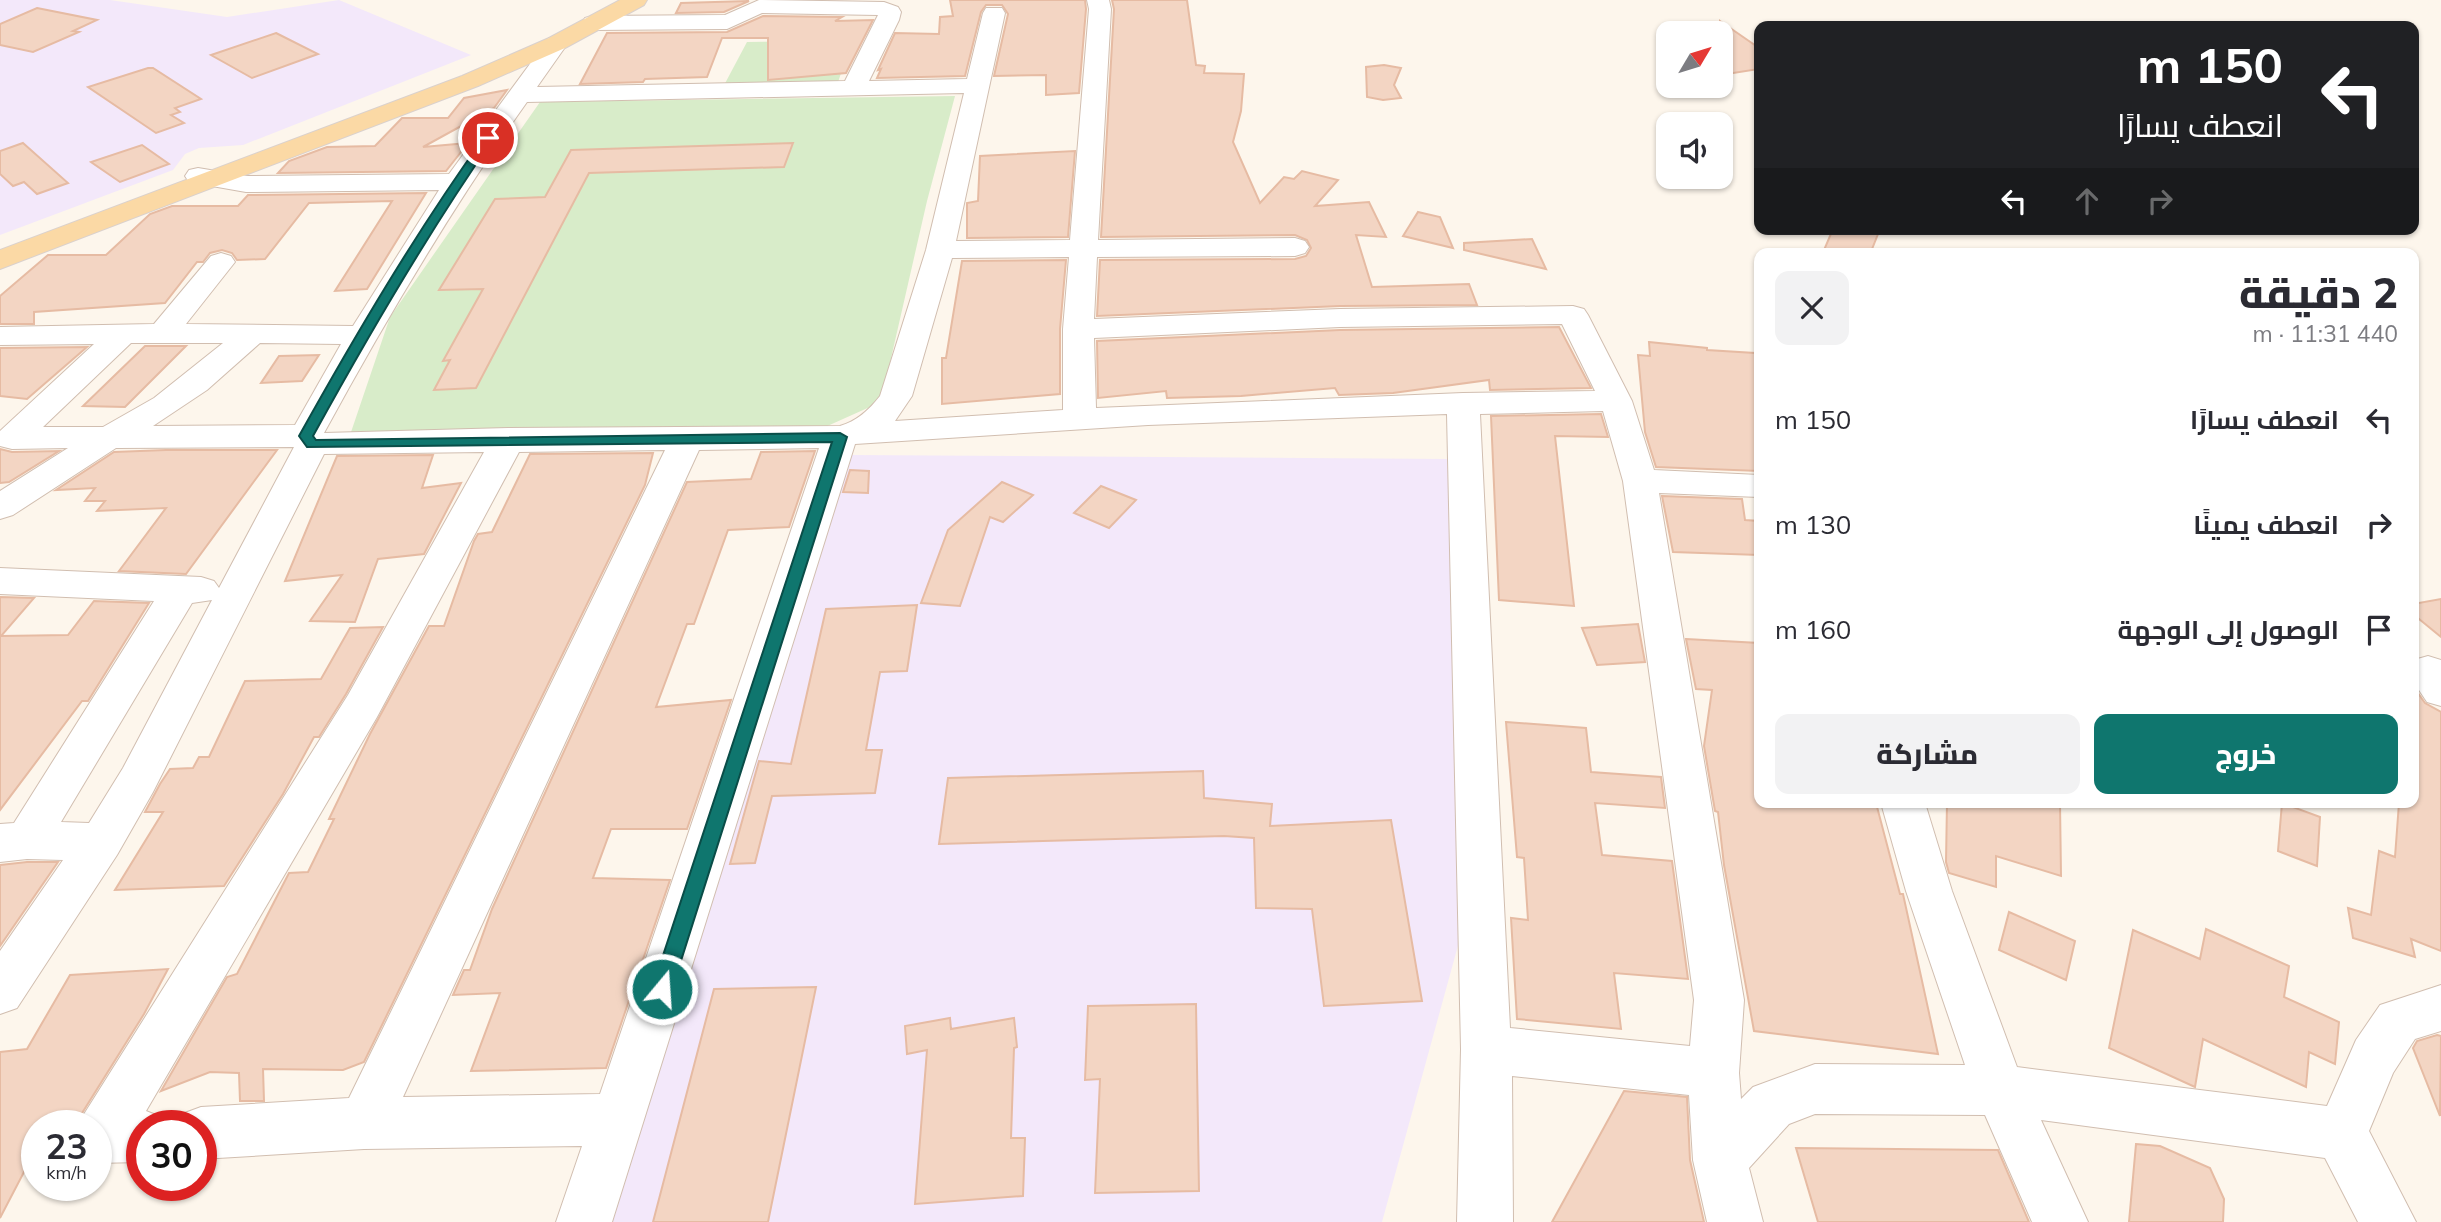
<!DOCTYPE html>
<html lang="ar">
<head>
<meta charset="utf-8">
<style>
  :root { --surface:#fff; --page:#f2f2f3; --text:#2b2b33; --muted:#7c7c81; --accent:#0f766e }
  body { margin:0; font-family:Mulish,Cairo,sans-serif; background:var(--page); color:var(--text); direction:rtl; height:100vh; display:flex; flex-direction:column; font-size:26px; white-space:nowrap }
  * { box-sizing:border-box; margin:0 }
  p { font-size:23px; color:var(--muted) }
  .icon { flex:none; width:38px; height:38px; fill:none; stroke:currentColor; stroke-width:2; stroke-linecap:round; stroke-linejoin:round }
  .map { position:relative; flex:1; overflow:hidden; direction:ltr }
  .side { position:absolute; left:1754px; top:248px; width:665px; height:560px; display:flex; flex-direction:column; background:var(--surface); border-radius:14px; box-shadow:0 2px 5px #0004; direction:rtl }
  .side>* { flex:none }
  .hud { position:absolute; left:1754px; top:21px; width:665px; height:214px; border-radius:14px; box-shadow:0 2px 5px #0004; direction:rtl; background:#202124; color:#fff; overflow:hidden }
  .needle { width:46px; rotate:52deg }
  .buttons { position:absolute; left:1656px; top:21px; display:grid; gap:14px }
  .buttons a { display:grid; place-items:center; width:77px; height:77px; border-radius:14px; background:var(--surface); box-shadow:0 2px 5px #0004; font-size:35px }
  .speed { position:absolute; left:21px; top:1110px; display:flex; gap:14px; font-size:35px; font-weight:700; text-align:center }
  .speed>* { display:grid; place-content:center; width:91px; height:91px; border-radius:50%; background:var(--surface); box-shadow:0 2px 5px #0004; line-height:1 }
  .speed small { font-size:18px; font-weight:400 }
  .speed .limit { border:10px solid #d22; background:#fff; color:#111 }
  .pin { position:absolute; display:grid; place-items:center; width:60px; height:60px; color:#fff; margin:-30px; border:4px solid #fff; border-radius:50%; box-shadow:0 2px 7px #0007 }
  .me { position:absolute; width:77px; margin:-38px; rotate:18deg; stroke-linejoin:round; filter:drop-shadow(0 0 5px #0008) }
  .turn { display:flex; align-items:center; gap:24px; height:147px; padding:0 21px; font-size:32px }
  .turn .icon { width:91px; height:91px; stroke-width:2.5 }
  .turn b { display:block; font-size:49px; line-height:60px }
  .lanes { display:flex; align-items:center; height:66px; padding:0 21px; background:#0003; justify-content:center; gap:35px; direction:ltr }
  .lanes .off { opacity:.35 }
  .round { display:grid; place-items:center; flex:none; width:74px; height:74px; border-radius:14px; background:var(--page) }
  .headline { display:flex; align-items:center; justify-content:space-between; height:119px; padding:0 21px }
  h1 { font-size:42px; font-weight:800; line-height:52px }
  .action { display:flex; gap:14px; margin-top:auto; padding:14px 21px }
  .action a { flex:1; height:80px; border-radius:14px; background:var(--accent); color:#fff; font-size:28px; font-weight:800; line-height:80px; text-align:center }
  .action a+a { background:var(--page); color:var(--text) }
  ul { padding:0; list-style:none }
  li { display:flex; align-items:center; gap:21px; height:105px; padding:0 21px }
  li div { flex:1 }
  li b { display:block; font-size:26px }
  li em { font-style:normal }
  .map>svg:first-child { display:block }
  .education { fill:#f3e8fa }
  .green { fill:#d8ecc9 }
  .building { fill:#f3d5c3; stroke:#e6bba3; stroke-width:2 }
  .lines { fill:none; stroke-linecap:round; stroke-linejoin:round }
  .minor-casing { stroke:#d1beb0; stroke-width:2 }
  .major-casing { stroke:#dad1cd; stroke-width:2 }
  .minor { fill:#fff; fill-rule:evenodd }
  .major { fill:#fbd9a5; fill-rule:evenodd }
  .route { fill:#0f766e; stroke:#0a4d48; stroke-width:2 }
</style>
</head>
<body>
<div class="map">
<svg width="2441" height="1222" viewBox="0 0 2441 1222">
  <rect width="100%" height="100%" fill="#fdf6ec"/>
  <g class="education">
    <polygon points="0,0 110,0 227,17 339,0 471,55 243,145 199,148 185,154 173,170 0,235"/>
    <polygon points="850,455 1449,459 1462,931 1382,1222 605,1222"/>
  </g>
  <g class="green">
    <polygon points="852,41 836,88 722,89 747,42"/>
    <polygon points="955,96 927,201 881,402 814,432 349,438 390,317 540,102"/>
  </g>
  <g class="building">
    <polygon points="950,0 1085,0 1086,9 1079,93 1046,95 1046,75 994,76 1008,14 1002,5 986,5 981,12 965,76 877,78 881,69 878,70 895,33 939,34 940,17 953,16"/>
    <polygon points="1112,0 1187,0 1196,65 1205,66 1204,73 1244,74 1241,111 1233,142 1260,203 1284,177 1294,179 1302,171 1338,180 1315,206 1369,202 1386,237 1356,235 1372,287 1469,284 1477,305 1340,306 1097,316 1100,260 1295,259 1306,256 1311,248 1307,240 1295,235 1101,237 1114,9"/>
    <polygon points="749,1 724,12 676,13 681,3"/>
    <polygon points="37,8 97,20 73,31 79,32 33,52 0,45 0,24"/>
    <polygon points="763,16 842,17 835,21 873,20 846,73 768,80 768,38 722,38 707,77 645,79 643,82 580,84 607,33 727,32"/>
    <polygon points="1720,21 1759,48 1759,69 1720,75"/>
    <polygon points="276,33 318,54 252,78 211,55"/>
    <polygon points="1384,65 1401,68 1394,85 1401,98 1383,100 1367,97 1366,67"/>
    <polygon points="148,68 153,68 201,99 175,108 180,112 171,115 184,123 156,133 88,87"/>
    <polygon points="507,90 494,108 423,147 468,143 446,171 278,173 289,161 327,147 375,146 402,118 448,118 464,98"/>
    <polygon points="23,143 68,183 37,194 24,182 13,186 0,174 0,151"/>
    <polygon points="793,143 784,167 589,173 476,388 434,390 450,360 443,361 483,289 439,290 495,199 545,197 571,150"/>
    <polygon points="142,145 169,164 120,182 91,162"/>
    <polygon points="1075,151 1068,237 967,238 967,203 978,201 980,156"/>
    <polygon points="426,193 367,289 335,291 392,201 309,203 265,259 237,260 232,253 222,250 210,253 203,262 197,262 165,303 34,312 34,324 0,324 0,296 48,255 106,255 150,214 172,206 238,206 248,195"/>
    <polygon points="1418,212 1440,217 1453,248 1403,236"/>
    <polygon points="1833,229 1880,229 1870,254 1839,254 1824,250"/>
    <polygon points="1532,239 1546,269 1464,250 1464,243"/>
    <polygon points="1066,260 1060,329 1060,394 942,404 942,358 946,358 962,261"/>
    <polygon points="1559,327 1591,388 1490,390 1489,380 1393,393 1339,395 1335,388 1241,396 1167,398 1166,391 1098,398 1097,341 1340,330"/>
    <polygon points="1649,342 1707,348 1707,350 1755,353 1759,367 1759,471 1656,467 1645,432 1638,355 1650,356"/>
    <polygon points="145,346 186,346 125,407 83,406"/>
    <polygon points="87,347 27,399 0,396 0,348"/>
    <polygon points="319,355 302,381 261,383 279,356"/>
    <polygon points="1601,414 1608,437 1555,436 1574,606 1499,600 1491,416"/>
    <polygon points="0,449 12,452 59,451 9,482 0,483"/>
    <polygon points="166,450 277,450 186,574 119,571 166,508 97,511 105,501 85,501 95,488 56,490 114,452"/>
    <polygon points="815,451 789,527 728,530 694,624 687,624 656,707 731,700 687,829 611,829 593,878 670,880 606,1068 471,1071 500,993 453,995 464,970 470,970 492,909 687,482 751,479 761,452"/>
    <polygon points="653,453 645,485 364,1062 343,1070 263,1069 264,1101 240,1101 239,1073 210,1072 161,1091 227,977 237,974 289,873 308,872 334,819 329,819 370,734 429,626 444,626 474,541 478,534 492,532 530,454"/>
    <polygon points="433,455 422,488 461,483 424,554 378,559 355,622 310,621 342,575 285,581 337,456"/>
    <polygon points="850,470 869,471 868,493 843,492"/>
    <polygon points="1002,482 1033,495 1003,522 990,517 960,606 921,603 948,530"/>
    <polygon points="1101,486 1136,500 1109,528 1074,513"/>
    <polygon points="1662,496 1742,499 1745,520 1759,521 1759,555 1673,552"/>
    <polygon points="0,597 34,598 1,636 68,635 94,601 149,603 88,701 82,701 0,810"/>
    <polygon points="2441,599 2441,637 2413,614 2413,604"/>
    <polygon points="917,605 907,671 880,672 866,750 882,750 875,793 772,796 755,863 730,864 759,761 791,764 826,609"/>
    <polygon points="1638,624 1645,662 1597,665 1582,628"/>
    <polygon points="383,627 346,694 319,737 314,737 283,794 224,886 115,890 163,812 145,812 160,784 170,769 193,768 199,757 209,757 245,681 321,679 350,628"/>
    <polygon points="1686,639 1759,643 1759,803 1876,803 1900,894 1903,894 1938,1054 1754,1031 1724,865 1718,812 1715,811 1704,746 1712,690 1696,689"/>
    <polygon points="2413,686 2425,703 2441,712 2441,951 2411,939 2415,957 2353,938 2348,908 2371,915 2379,851 2395,857 2399,803 2413,803"/>
    <polygon points="1506,722 1586,728 1591,772 1661,777 1665,808 1595,803 1602,855 1672,861 1688,979 1614,973 1621,1029 1517,1019 1511,918 1528,920 1524,858 1517,857"/>
    <polygon points="1203,771 1204,798 1272,804 1270,826 1391,820 1422,1001 1324,1006 1312,909 1256,908 1254,838 1224,836 939,844 948,778"/>
    <polygon points="1947,803 2060,803 2061,876 1996,856 1996,887 1949,873 1946,862"/>
    <polygon points="2282,803 2320,817 2317,866 2278,851"/>
    <polygon points="27,862 58,862 0,946 0,865"/>
    <polygon points="2009,912 2075,941 2066,980 1999,950"/>
    <polygon points="2206,929 2289,966 2284,997 2339,1022 2335,1064 2309,1052 2306,1087 2203,1039 2195,1087 2109,1048 2133,930 2200,959"/>
    <polygon points="168,969 144,1014 79,1118 77,1125 37,1125 37,1147 0,1218 0,1052 27,1049 70,975"/>
    <polygon points="816,987 768,1222 653,1222 714,989"/>
    <polygon points="1196,1004 1199,1191 1095,1193 1100,1079 1085,1080 1088,1006"/>
    <polygon points="950,1018 951,1029 1014,1018 1017,1047 1014,1048 1011,1138 1025,1138 1023,1196 915,1204 927,1050 907,1054 905,1026"/>
    <polygon points="2437,1035 2441,1036 2440,1116 2413,1048 2417,1041"/>
    <polygon points="1624,1091 1687,1097 1690,1160 1704,1222 1552,1222"/>
    <polygon points="2136,1144 2160,1146 2210,1168 2224,1199 2223,1222 2129,1222"/>
    <polygon points="1796,1148 1998,1150 2029,1222 1818,1222"/>
  </g>
  <g class="lines">
    <g class="minor-casing">
      <g id="minor">
        <path d="M 759,0 L 884,2 L 898,7 L 901,12 L 899,20 L 869,81 L 967,79 L 983,13 L 986,8 L 1002,8 L 1005,13 L 956,241 L 1070,240 L 1089,9 L 1087,0 L 1109,0 L 1111,9 L 1098,240 L 1295,238 L 1305,241 L 1309,247 L 1305,253 L 1295,256 L 1097,257 L 1094,319 L 1340,309 L 1573,306 L 1584,309 L 1588,315 L 1632,401 L 1654,470 L 1759,475 L 1759,497 L 1659,493 L 1744,1000 L 1739,1073 L 1741,1099 L 1753,1087 L 1815,1064 L 1965,1065 L 1906,891 L 1881,803 L 1925,803 L 1952,891 L 2017,1067 L 2327,1106 L 2356,1040 L 2380,1005 L 2441,985 L 2441,1031 L 2415,1039 L 2393,1073 L 2369,1131 L 2416,1222 L 2358,1222 L 2325,1158 L 2041,1120 L 2088,1222 L 2032,1222 L 1985,1115 L 1815,1114 L 1789,1124 L 1749,1168 L 1763,1222 L 1707,1222 L 1693,1160 L 1689,1095 L 1512,1076 L 1513,1222 L 1457,1222 L 1461,1049 L 1447,414 L 1148,425 L 855,444 L 612,1222 L 556,1222 L 582,1146 L 364,1149 L 201,1159 L 201,1125 L 178,1125 L 182,1114 L 201,1107 L 349,1098 L 665,450 L 519,452 L 377,717 L 146,1111 L 161,1117 L 164,1125 L 142,1125 L 142,1162 L 96,1163 L 96,1125 L 79,1125 L 81,1119 L 348,695 L 484,452 L 324,454 L 153,792 L 117,855 L 17,1008 L 0,1014 L 0,951 L 63,860 L 27,859 L 0,862 L 0,824 L 14,823 L 154,601 L 0,594 L 0,568 L 201,577 L 214,581 L 219,588 L 294,447 L 116,448 L 13,515 L 0,519 L 0,491 L 68,448 L 12,449 L 0,446 L 0,431 L 94,344 L 0,345 L 0,327 L 154,324 L 211,256 L 221,253 L 231,256 L 235,262 L 186,324 L 353,326 L 439,190 L 246,192 L 189,182 L 185,176 L 189,170 L 198,168 L 246,176 L 449,174 L 549,38 L 565,38 L 568,43 L 537,87 L 845,81 L 878,15 L 762,13 L 727,29 L 593,30 L 585,28 L 582,23 L 585,18 L 593,16 L 725,15 ZM 964,93 L 926,250 L 880,396 C 869,410 857,421 840,426 L 508,428 L 324,433 C 386,319 452,208 527,102 ZM 1069,257 L 1063,329 L 1063,410 L 895,421 L 912,396 L 952,258 ZM 1562,324 L 1595,391 L 1463,393 L 1096,408 L 1094,338 L 1340,327 ZM 131,343 L 223,343 L 154,398 L 103,427 L 43,427 ZM 260,343 L 341,344 L 295,425 L 153,426 L 207,390 ZM 1603,411 L 1623,481 L 1694,1000 L 1690,1046 L 1510,1028 L 1480,414 ZM 819,448 L 600,1094 L 403,1097 L 699,450 ZM 212,600 L 123,768 L 89,823 L 61,822 L 192,603 Z"/>
        <polygon points="2428,656 2441,660 2441,706 2427,702 2413,681 2414,660"/>
      </g>
    </g>
    <g class="major-casing">
      <polygon id="major" points="620,0 647,0 644,5 565,48 478,86 0,269 0,250 462,76 549,38"/>
    </g>
    <use href="#minor" class="minor"/>
    <use href="#major" class="major"/>
  </g>
  <path class="route" d="M 485,136 L 494,138 C 427,234 369,334 313,436 L 316,440 L 840,433 L 847,437 L 672,989 L 669,995 L 662,998 L 655,995 L 652,989 L 832,442 L 307,447 L 299,436 C 356,334 416,232 485,136 Z"/>
</svg>
<div class="buttons">
<a><svg class="needle" viewBox="-14 -14 28 28"><path d="M0-13l5 13h-10z" fill="#e53935"/><path d="M0 13l5-13h-10z" fill="#7c7c81"/></svg></a>
<a><svg class="icon" aria-label="sound" viewBox="0 0 24 24"><path d="M4 9h4l5-4v14l-5-4H4zM17 9q2 3 0 6"/></svg></a>
</div>
<div class="speed"><div>23<small>km/h</small></div><div class="limit">30</div></div>
<div class="pin" style="left:488px;top:138px;background:#d93025"><svg class="icon" aria-label="arrive" viewBox="0 0 24 24"><path d="M6 21V4h12l-3 4 3 4H6"/></svg></div>
<svg class="me" style="left:662px;top:989px" viewBox="-20 -20 40 40"><circle r="17" fill="#0f766e" stroke="#fff" stroke-width="3"/><path d="M0-11L8 9 0 5-8 9z" fill="#fff"/></svg>
<div class="hud">
<div class="turn"><svg class="icon" aria-label="left" viewBox="0 0 24 24"><path d="M17 20v-9H6M10 6l-5 5 5 5"/></svg><div><b>150 m</b>انعطف يسارًا</div></div>
<div class="lanes"><svg class="icon" aria-label="left" viewBox="0 0 24 24"><path d="M17 20v-9H6M10 6l-5 5 5 5"/></svg><svg class="icon off" aria-label="ahead" viewBox="0 0 24 24"><path d="M12 20V5M6 11l6-6 6 6"/></svg><svg class="icon off" aria-label="right" viewBox="0 0 24 24"><path d="M7 20v-9h11M14 6l5 5-5 5"/></svg></div>
</div>
<section class="side">
<div class="headline"><div><h1>2 دقيقة</h1><p>440 m · 11:31</p></div><a class="round"><svg class="icon" aria-label="close" viewBox="0 0 24 24"><path d="M6 6l12 12M18 6L6 18"/></svg></a></div>
<ul>
<li><svg class="icon" aria-label="left" viewBox="0 0 24 24"><path d="M17 20v-9H6M10 6l-5 5 5 5"/></svg><div><b>انعطف يسارًا</b></div><em>150 m</em></li>
<li><svg class="icon" aria-label="right" viewBox="0 0 24 24"><path d="M7 20v-9h11M14 6l5 5-5 5"/></svg><div><b>انعطف يمينًا</b></div><em>130 m</em></li>
<li><svg class="icon" aria-label="arrive" viewBox="0 0 24 24"><path d="M6 21V4h12l-3 4 3 4H6"/></svg><div><b>الوصول إلى الوجهة</b></div><em>160 m</em></li>
</ul>
<div class="action"><a>خروج</a><a>مشاركة</a></div>
</section>
</div>
</body>
</html>
